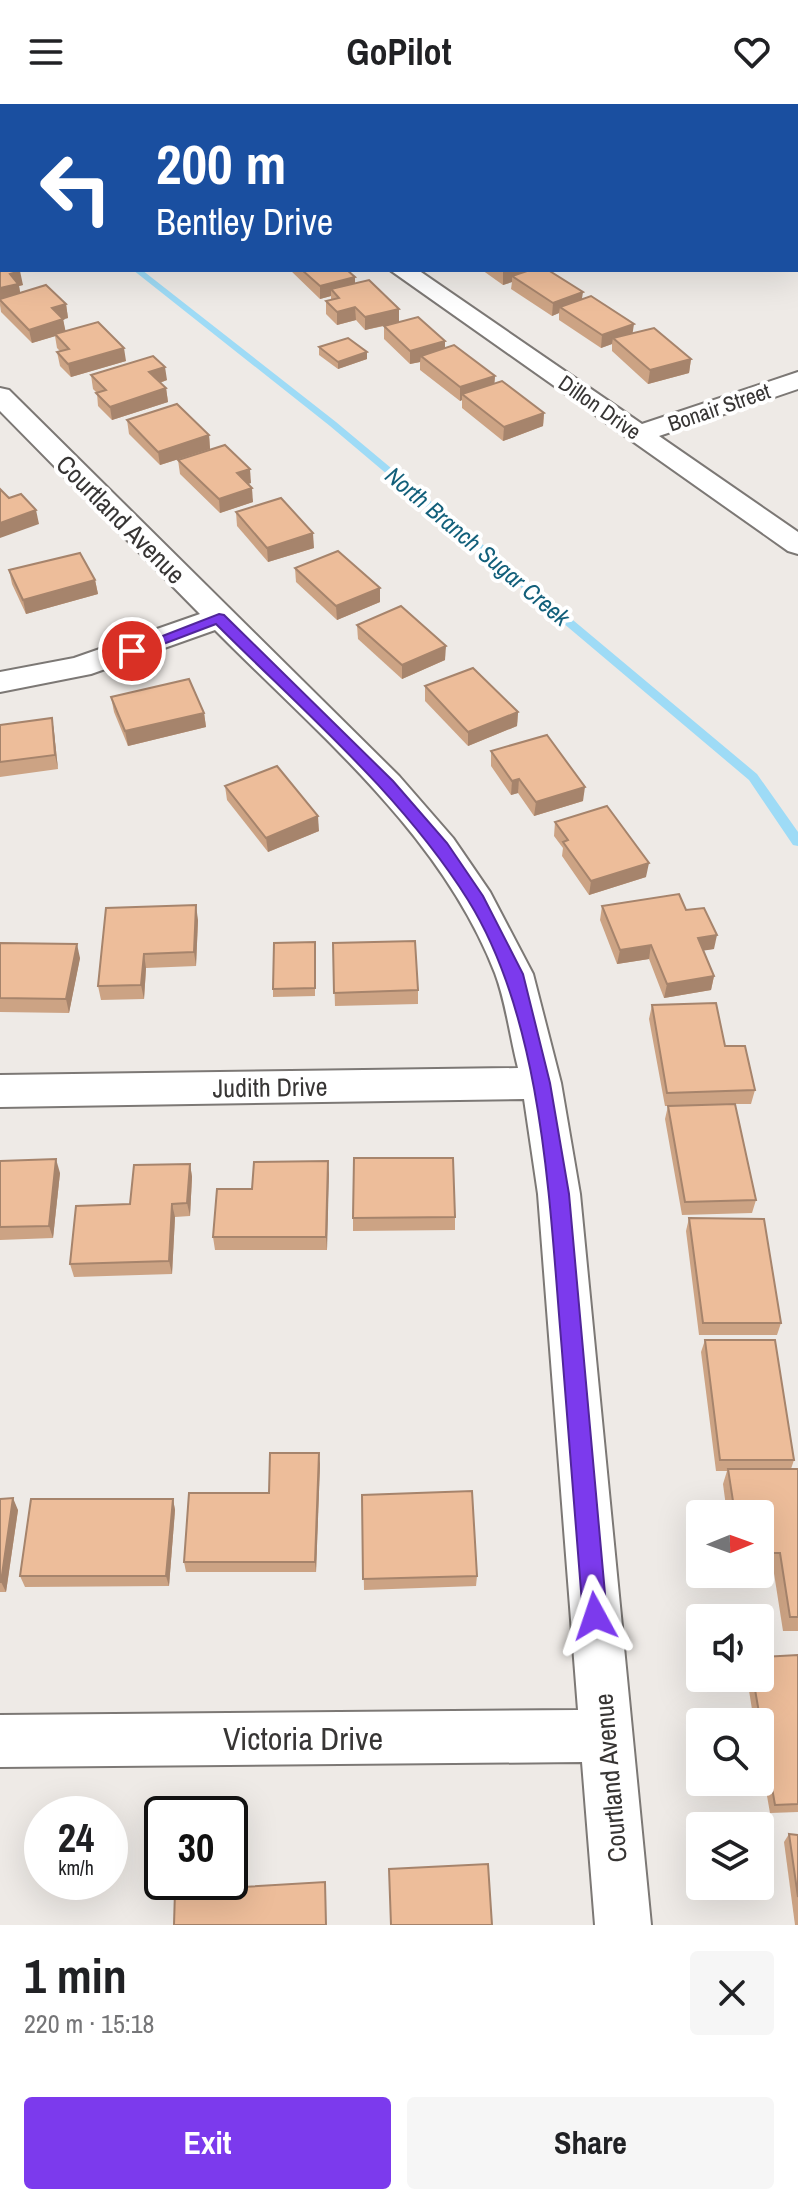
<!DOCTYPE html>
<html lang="en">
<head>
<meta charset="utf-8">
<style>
  :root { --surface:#fff; --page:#f6f6f6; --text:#202124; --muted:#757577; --accent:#7c3aed }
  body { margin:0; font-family:"Archivo Narrow",sans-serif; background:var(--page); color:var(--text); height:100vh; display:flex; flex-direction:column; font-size:30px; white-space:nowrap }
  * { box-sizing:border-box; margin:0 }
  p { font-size:26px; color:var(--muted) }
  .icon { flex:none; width:44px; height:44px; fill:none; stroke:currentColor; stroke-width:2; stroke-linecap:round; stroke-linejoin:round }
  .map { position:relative; height:1821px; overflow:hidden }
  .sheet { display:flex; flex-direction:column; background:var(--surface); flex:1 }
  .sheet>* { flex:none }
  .banner { position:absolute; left:0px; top:0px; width:798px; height:168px; box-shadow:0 8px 32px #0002; background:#1a4fa0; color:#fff; overflow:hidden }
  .needle { width:52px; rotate:89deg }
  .controls { position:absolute; left:686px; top:1396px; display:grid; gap:16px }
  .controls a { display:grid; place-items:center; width:88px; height:88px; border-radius:8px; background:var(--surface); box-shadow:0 8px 32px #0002; font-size:40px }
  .speed { position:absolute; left:24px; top:1692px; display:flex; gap:16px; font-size:40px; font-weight:700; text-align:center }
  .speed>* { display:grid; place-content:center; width:104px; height:104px; border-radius:50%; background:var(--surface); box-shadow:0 8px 32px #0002; line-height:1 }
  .speed small { font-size:20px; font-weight:400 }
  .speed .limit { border:4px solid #111; border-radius:12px; background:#fff; color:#111 }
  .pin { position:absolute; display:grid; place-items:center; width:68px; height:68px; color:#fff; margin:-34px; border:4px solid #fff; border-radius:50%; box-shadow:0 2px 8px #0007 }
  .me { position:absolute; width:88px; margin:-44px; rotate:355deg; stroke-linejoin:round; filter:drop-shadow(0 0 6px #0008) }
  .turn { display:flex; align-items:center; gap:28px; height:168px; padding:0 24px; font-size:36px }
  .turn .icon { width:104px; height:104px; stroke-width:2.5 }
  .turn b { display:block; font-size:56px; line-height:68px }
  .round { display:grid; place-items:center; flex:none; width:84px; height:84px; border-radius:8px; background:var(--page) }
  .headline { display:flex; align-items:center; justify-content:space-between; height:136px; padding:0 24px }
  h1 { font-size:48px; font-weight:800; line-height:60px }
  .action { display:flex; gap:16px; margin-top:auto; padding:16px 24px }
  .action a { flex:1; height:92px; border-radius:8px; background:var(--accent); color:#fff; font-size:32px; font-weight:800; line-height:92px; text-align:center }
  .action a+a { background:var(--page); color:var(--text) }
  header { display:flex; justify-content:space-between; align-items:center; height:104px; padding:0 24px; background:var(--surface); font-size:36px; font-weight:800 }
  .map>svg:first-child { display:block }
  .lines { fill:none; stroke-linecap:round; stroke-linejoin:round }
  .stream { fill:#9edbf6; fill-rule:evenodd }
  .minor-casing { stroke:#7c7875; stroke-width:4 }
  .tertiary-casing { stroke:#7c7875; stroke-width:4 }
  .minor { fill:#fff; fill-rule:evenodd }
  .tertiary { fill:#fff; fill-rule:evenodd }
  .wall { fill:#cca384 }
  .shaded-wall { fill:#a6846c }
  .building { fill:#edbd9a; stroke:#a6846c; stroke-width:2 }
  .route { fill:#7c3aed; stroke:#51269a; stroke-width:2 }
  .labels { text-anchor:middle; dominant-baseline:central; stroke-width:8; stroke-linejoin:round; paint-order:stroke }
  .far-street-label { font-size:22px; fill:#373534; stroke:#fff }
  .far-water-label { font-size:24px; font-style:italic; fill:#125f7a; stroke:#fff }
  .street-label { font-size:26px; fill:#373534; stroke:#fff }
  .near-street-label { font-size:32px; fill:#373534; stroke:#fff }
</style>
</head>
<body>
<header><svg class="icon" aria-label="menu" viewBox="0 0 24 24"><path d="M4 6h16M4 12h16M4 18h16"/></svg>GoPilot<svg class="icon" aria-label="heart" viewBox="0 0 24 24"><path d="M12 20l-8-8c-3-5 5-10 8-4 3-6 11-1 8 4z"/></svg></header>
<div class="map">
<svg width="798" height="1821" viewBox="0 0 798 1821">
  <rect width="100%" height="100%" fill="#eeeae6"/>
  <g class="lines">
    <g class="stream">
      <rect x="0" y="49" width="2" height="6"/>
      <polygon points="133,166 142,166 336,318 757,670 798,728 798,742 793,741 749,676 330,322"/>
    </g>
    <g class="minor-casing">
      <g id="minor">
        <polygon points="154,0 175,0 176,2 155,2"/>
        <polygon points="251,0 279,0 250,2"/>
        <polygon points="511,0 534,0 535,2 512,2"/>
        <polygon points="796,148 798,149 798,163 796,162"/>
        <polygon points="390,166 418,166 642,320 798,268 798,285 659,332 798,428 798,450 788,447"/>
        <path d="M 0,284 L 9,286 L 399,672 L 453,734 L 490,788 L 533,870 L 561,979 L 580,1090 L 651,1821 L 595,1821 L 582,1658 L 0,1663 L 0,1611 L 578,1606 L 538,1090 L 524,995 L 0,1003 L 0,971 L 518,964 C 510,933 506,898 495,869 C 441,730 317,629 215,526 L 91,570 L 0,588 L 0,568 L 74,554 L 200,510 L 0,307 Z"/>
      </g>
    </g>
    <g class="tertiary-casing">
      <polygon id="tertiary" points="768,0 794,0 796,2 770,2"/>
    </g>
    <use href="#minor" class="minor"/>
    <use href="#tertiary" class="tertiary"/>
  </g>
  <g class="wall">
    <polygon points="60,0 115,0 118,2 63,2"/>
    <polygon points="407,0 480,0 483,2 410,2"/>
    <polygon points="0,152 23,181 19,182 20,189 66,200 68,214 63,215 65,227 126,257 71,273 60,262 57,248 60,247 57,244 55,232 32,239 1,208 0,201"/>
    <polygon points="290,166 347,166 355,173 355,179 399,218 445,237 445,244 495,272 494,279 544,309 543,322 503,337 462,304 462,296 460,297 420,266 420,258 410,260 384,235 384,222 365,226 356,216 337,221 326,210 326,197 331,196 331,192 320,195"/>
    <polygon points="482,166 548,166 582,195 633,229 691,255 689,269 648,280 612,247 612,240 601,244 559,216 559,209 552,212 511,185 512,178 503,181"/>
    <polygon points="319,243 367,255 338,265 319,251"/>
    <polygon points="91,271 167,276 160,279 166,284 168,298 112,316 98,302 97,289 93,285"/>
    <polygon points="127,316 209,331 210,345 160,361 129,330"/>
    <polygon points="178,356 251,379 247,380 253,398 220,409 180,370"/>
    <polygon points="236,408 314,444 268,458 237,422"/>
    <polygon points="295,464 380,484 380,498 337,516 296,478"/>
    <polygon points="9,466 95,476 98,490 26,510 12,480"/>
    <polygon points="357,521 445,556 402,575 358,535"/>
    <polygon points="425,582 518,608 517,622 468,642 425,597"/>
    <polygon points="111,593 204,609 206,623 128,642 114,608"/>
    <polygon points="52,614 54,628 58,665 0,673 0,621"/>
    <polygon points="491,647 583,697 534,712 518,689 511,691 491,662"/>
    <polygon points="225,682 319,727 268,748 227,696"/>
    <polygon points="555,718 646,773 589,791 562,752 563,744 554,732"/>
    <polygon points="602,802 686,806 714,845 703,846 714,872 711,886 664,894 649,855 617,860 600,816"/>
    <polygon points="106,804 198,816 196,862 146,864 144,895 101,896 98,882"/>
    <polygon points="315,838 315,892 273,893 273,885"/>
    <polygon points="0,839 80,854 69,909 0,908"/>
    <polygon points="333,839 418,886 418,900 335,902"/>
    <polygon points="652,901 725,942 755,986 751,1000 735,1000 756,1096 752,1109 682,1111 665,1015 668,1002 665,1002 649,915"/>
    <polygon points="0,1057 60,1069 53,1134 0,1136"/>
    <polygon points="328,1057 327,1146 215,1146 213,1133 252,1085"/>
    <polygon points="190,1060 192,1073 190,1112 175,1113 172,1170 74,1173 70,1160 130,1100"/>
    <polygon points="455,1113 455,1126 353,1127 353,1114"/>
    <polygon points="689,1114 781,1219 777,1231 699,1231 686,1127"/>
    <polygon points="705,1236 794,1356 791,1365 798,1365 798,1527 783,1527 773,1463 760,1463 760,1410 727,1410 723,1380 727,1367 716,1367 701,1248"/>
    <polygon points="320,1360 316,1468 186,1468 184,1458 269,1389"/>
    <polygon points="362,1391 477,1472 476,1482 364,1486"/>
    <polygon points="0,1395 18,1406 6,1488 0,1488"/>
    <polygon points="173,1395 175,1406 169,1482 25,1483 20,1472"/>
    <polygon points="798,1551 798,1708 770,1709 760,1652 760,1618 754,1618 747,1574 760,1574"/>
    <polygon points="789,1730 798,1731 798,1821 795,1821 784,1738"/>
  </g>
  <g class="shaded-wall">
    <rect x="421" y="0" width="12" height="2"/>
    <polygon points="508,166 535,166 512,172 512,178 503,181 503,168"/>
    <polygon points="20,167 23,181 19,182 21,193 0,196 0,184 10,170"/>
    <polygon points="355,173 355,186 331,185 331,192 320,195 320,182"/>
    <polygon points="583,188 581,201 560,203 559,209 552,212 553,199"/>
    <polygon points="66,200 68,214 54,218 52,204"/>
    <polygon points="355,203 356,216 337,221 337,208"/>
    <polygon points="399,205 399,218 365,226 365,213"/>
    <polygon points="63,215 66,229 32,239 29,226"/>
    <polygon points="634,220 632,233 613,234 612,240 601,244 602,231"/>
    <polygon points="445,237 445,251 421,252 420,258 410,260 410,247"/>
    <polygon points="124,244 126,257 71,273 68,260"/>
    <polygon points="367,248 367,255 338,265 338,258"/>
    <polygon points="691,255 689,269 648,280 650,266"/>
    <polygon points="165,263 167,276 150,282 149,268"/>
    <polygon points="495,272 494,286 462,290 462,296 460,297 460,283"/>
    <polygon points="166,284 168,298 112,316 110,303"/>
    <polygon points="544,309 543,322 503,337 504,323"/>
    <polygon points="209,331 210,345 160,361 158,348"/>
    <polygon points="250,365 251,379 238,383 237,369"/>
    <polygon points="252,384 253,398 220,409 219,395"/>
    <polygon points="36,406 39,420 0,434 0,419"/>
    <polygon points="313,429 314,444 268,458 267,444"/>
    <polygon points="95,476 98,490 26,510 23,496"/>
    <polygon points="380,484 380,498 337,516 336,502"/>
    <polygon points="446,542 445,556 402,575 402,561"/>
    <polygon points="518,608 517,622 468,642 468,628"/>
    <polygon points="204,609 206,623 128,642 125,627"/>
    <polygon points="52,614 54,628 58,665 55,651"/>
    <polygon points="519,675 518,689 511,691 512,677"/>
    <polygon points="585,683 583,697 534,712 536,698"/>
    <polygon points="318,712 319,727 268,748 266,734"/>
    <polygon points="649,759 646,773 589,791 591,777"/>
    <polygon points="196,801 198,816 196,862 194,848"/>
    <polygon points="717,831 714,845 695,848 698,834"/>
    <polygon points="77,840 80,854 69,909 66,895"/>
    <polygon points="651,841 649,855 617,860 620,846"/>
    <polygon points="144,850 146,864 144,895 141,881"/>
    <polygon points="714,872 711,886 664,894 667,880"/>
    <polygon points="56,1055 60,1069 53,1134 49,1122"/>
    <polygon points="328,1057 329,1070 327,1146 326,1133"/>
    <polygon points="190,1060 192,1073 190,1112 187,1099"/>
    <polygon points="172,1100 175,1113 172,1170 169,1157"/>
    <polygon points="319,1349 320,1360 316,1468 315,1458"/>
    <polygon points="13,1394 18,1406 6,1488 1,1478"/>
    <polygon points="173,1395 175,1406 169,1482 166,1472"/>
  </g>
  <g class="building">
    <polygon points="86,0 115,0 118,2 79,2"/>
    <polygon points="449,0 480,0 483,2 445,1"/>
    <polygon points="2,151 2,166 19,166 20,167 10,170 18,180 0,184 0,152"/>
    <polygon points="302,166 347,166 355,173 320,182"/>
    <polygon points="530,166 548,166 583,188 553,199 512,172"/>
    <polygon points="369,176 399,205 365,213 355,203 337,208 326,197 339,194 331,185"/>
    <polygon points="46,181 66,200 52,204 63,215 29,226 0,196 0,195"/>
    <polygon points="591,192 634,220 602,231 560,203"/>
    <polygon points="418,213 445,237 410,247 384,222"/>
    <polygon points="98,218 124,244 68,260 57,248 69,245 55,230"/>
    <polygon points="654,224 691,255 650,266 613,234"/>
    <polygon points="348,234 367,248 338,258 319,243"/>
    <polygon points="454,241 495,272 460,283 421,252"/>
    <polygon points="153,252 165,263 149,268 166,284 110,303 96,289 106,286 91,271"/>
    <polygon points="502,277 544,309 504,323 462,290"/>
    <polygon points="177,300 209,331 158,348 127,316"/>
    <polygon points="225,341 250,365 237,369 252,384 219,395 178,356"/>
    <polygon points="0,385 9,394 21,390 36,406 0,419"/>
    <polygon points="281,394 313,429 267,444 236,408"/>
    <polygon points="338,447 380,484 336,502 295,464"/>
    <polygon points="80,449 95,476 23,496 9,466"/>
    <polygon points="401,502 446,542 402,561 357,521"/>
    <polygon points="473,564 518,608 468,628 425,582"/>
    <polygon points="189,575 204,609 125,627 111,593"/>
    <polygon points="52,614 55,651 0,658 0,621"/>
    <polygon points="547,631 585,683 536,698 519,675 512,677 491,647"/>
    <polygon points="277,662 318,712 266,734 225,682"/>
    <polygon points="607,702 649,759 591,777 563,738 568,736 555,718"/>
    <polygon points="679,790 686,806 704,804 717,831 698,834 714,872 667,880 651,841 620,846 602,802"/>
    <polygon points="196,801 194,848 144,850 141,881 98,882 106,804"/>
    <polygon points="415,837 418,886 334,889 333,839"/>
    <polygon points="315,838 315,884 273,885 274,839"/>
    <polygon points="0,839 77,840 66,895 0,894"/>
    <polygon points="716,899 725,942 745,942 755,986 667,989 652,901"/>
    <polygon points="735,1000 756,1096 685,1098 668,1002"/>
    <polygon points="354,1054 453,1054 455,1113 353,1114"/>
    <polygon points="56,1055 49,1122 0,1123 0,1057"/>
    <polygon points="328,1057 326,1133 213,1133 217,1085 252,1085 254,1058"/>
    <polygon points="190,1060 187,1099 172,1100 169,1157 70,1160 76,1102 130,1100 134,1061"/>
    <polygon points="689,1114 764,1115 781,1219 703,1219"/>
    <polygon points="705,1236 775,1236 794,1356 720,1356"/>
    <polygon points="270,1349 319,1349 315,1458 184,1458 189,1389 269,1389"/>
    <polygon points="728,1365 798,1365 798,1513 790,1513 780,1449 760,1449 760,1410 735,1410"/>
    <polygon points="472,1387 477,1472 363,1475 362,1391"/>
    <polygon points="13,1394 1,1478 0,1478 0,1395"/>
    <polygon points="31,1395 173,1395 166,1472 20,1472"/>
    <polygon points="798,1551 798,1700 775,1701 753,1574 760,1574 760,1553"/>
    <polygon points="789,1730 798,1731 798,1793"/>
    <polygon points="488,1760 492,1821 391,1821 389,1765"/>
    <polygon points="325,1778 326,1821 174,1821 175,1787"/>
  </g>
  <path class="route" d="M 219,510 L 224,511 L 393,677 L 447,739 L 483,792 L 523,870 L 550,979 L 569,1090 L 607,1512 L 603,1520 L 595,1524 L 587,1520 L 583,1512 C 575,1415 568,1319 560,1223 C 549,1088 541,913 468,796 C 402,691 304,608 216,520 L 137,550 L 127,550 L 124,547 Z"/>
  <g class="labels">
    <g class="far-street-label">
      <text transform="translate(600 303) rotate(35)">Dillon Drive</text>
      <text transform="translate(719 303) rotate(-19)">Bonair Street</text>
    </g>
    <g class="far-water-label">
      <text transform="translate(478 442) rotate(40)">North Branch Sugar Creek</text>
    </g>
    <g class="street-label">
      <text transform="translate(121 415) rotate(45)">Courtland Avenue</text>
      <text transform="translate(270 983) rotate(-1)">Judith Drive</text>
      <text transform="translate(610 1674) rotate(-95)">Courtland Avenue</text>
    </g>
    <g class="near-street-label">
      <text x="303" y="1634">Victoria Drive</text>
    </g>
  </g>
</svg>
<div class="controls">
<a><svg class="needle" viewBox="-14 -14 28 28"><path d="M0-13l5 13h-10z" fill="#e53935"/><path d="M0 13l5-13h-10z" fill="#757577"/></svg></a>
<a><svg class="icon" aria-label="sound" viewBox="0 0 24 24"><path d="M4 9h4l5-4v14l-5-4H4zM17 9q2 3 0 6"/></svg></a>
<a><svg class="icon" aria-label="search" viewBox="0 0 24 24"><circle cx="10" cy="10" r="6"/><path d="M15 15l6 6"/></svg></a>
<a><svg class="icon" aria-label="layers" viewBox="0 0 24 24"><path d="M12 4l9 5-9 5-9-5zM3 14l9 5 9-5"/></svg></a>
</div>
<div class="speed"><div>24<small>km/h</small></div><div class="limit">30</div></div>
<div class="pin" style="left:132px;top:547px;background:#d93025"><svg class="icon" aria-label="arrive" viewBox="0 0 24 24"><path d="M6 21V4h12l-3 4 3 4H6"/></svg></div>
<svg class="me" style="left:595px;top:1512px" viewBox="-20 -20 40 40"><path d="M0-17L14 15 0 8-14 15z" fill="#7c3aed" stroke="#fff" stroke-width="4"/></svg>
<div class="banner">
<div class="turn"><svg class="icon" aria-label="left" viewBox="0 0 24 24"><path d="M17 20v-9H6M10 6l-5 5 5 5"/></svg><div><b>200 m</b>Bentley Drive</div></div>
</div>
</div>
<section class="sheet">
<div class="headline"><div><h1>1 min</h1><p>220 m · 15:18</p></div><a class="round"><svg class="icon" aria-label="close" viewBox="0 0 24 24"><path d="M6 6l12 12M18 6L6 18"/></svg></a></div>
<div class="action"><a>Exit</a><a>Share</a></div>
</section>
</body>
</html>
